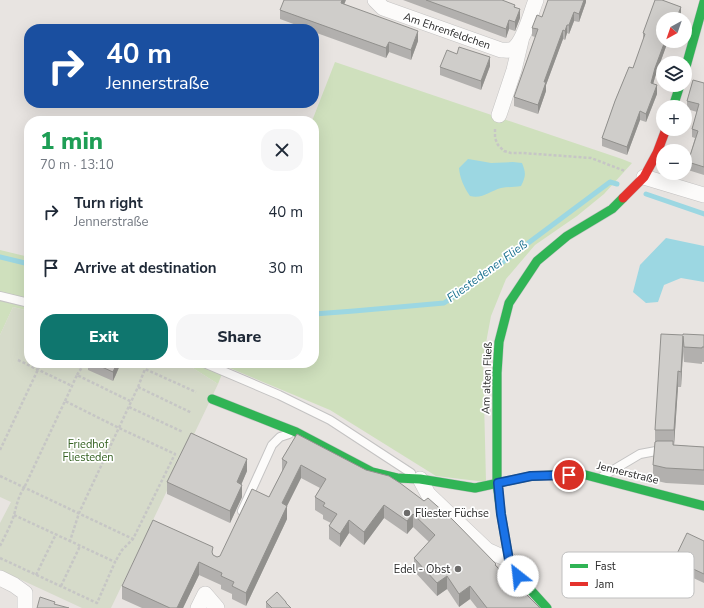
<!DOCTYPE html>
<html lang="en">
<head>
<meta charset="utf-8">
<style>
  :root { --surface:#fff; --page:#f6f6f7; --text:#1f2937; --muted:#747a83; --accent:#0f766e }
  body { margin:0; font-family:"Nunito Sans",sans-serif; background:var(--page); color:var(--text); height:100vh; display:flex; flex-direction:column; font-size:15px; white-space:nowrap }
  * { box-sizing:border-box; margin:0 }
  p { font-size:13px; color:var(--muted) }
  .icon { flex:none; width:22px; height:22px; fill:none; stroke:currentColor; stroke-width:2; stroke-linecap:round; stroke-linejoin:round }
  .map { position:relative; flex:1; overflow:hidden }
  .side { position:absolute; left:24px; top:116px; width:295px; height:252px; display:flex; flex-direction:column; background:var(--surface); border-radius:16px; box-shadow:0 4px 16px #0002 }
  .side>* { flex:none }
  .guide { position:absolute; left:24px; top:24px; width:295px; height:84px; border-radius:16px; box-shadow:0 4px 16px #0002; background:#1a4fa0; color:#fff; overflow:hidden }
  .needle { width:26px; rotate:220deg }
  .buttons { position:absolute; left:656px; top:12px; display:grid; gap:8px }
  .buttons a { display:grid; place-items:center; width:36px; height:36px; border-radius:50%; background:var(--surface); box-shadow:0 4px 16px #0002; font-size:20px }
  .pin { position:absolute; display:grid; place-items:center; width:34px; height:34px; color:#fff; margin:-17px; border:2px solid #fff; border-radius:50%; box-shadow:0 1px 4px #0007 }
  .me { position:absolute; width:44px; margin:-22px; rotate:331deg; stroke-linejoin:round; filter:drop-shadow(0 0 3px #0008) }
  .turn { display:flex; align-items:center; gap:14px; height:84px; padding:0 16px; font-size:18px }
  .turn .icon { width:52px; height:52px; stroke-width:2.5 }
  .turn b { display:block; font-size:28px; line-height:34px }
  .round { display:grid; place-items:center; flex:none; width:42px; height:42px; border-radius:16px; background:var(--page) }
  .headline { display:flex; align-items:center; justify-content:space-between; height:68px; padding:0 16px }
  h1 { font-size:24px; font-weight:800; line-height:30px; color:#1e9e55 }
  .cta { display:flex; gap:8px; margin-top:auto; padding:8px 16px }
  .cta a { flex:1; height:46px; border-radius:16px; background:var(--accent); color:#fff; font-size:16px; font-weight:800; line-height:46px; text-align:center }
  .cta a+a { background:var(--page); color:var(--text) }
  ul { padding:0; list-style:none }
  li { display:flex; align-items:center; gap:12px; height:56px; padding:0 16px }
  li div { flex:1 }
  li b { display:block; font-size:15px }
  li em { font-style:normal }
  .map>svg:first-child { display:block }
  .green { fill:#cfe0bd }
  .cemetery { fill:#d6dbca }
  .water { fill:#9cd7e2 }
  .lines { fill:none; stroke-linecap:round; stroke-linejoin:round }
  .stream { stroke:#9cd7e2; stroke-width:5 }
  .lane-casing { stroke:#c4c3c3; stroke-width:10 }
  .street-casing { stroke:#c4c3c3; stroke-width:16 }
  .fast-casing { stroke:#c4c3c3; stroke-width:10 }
  .jam-casing { stroke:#c4c3c3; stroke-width:10 }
  .path { stroke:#c6c6c5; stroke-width:2.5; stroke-dasharray:3 2; stroke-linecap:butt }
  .lane { stroke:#fcfbfa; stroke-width:8 }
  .street { stroke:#fcfbfa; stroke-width:15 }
  .fast { stroke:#30b455; stroke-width:9 }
  .jam { stroke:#e5322d; stroke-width:9 }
  .wall { fill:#b2b0ae }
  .shaded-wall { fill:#91908d }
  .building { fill:#cfcdca; stroke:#91908d }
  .route-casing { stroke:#114b97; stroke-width:10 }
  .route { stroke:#1a73e8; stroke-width:7 }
  .poi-dot { fill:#6c6b6a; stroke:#fff; stroke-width:1.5 }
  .labels { text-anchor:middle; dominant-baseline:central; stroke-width:3.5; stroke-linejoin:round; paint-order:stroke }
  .street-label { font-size:11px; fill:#2a2a2a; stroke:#fff }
  .park-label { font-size:11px; fill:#346121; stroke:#fff }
  .poi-label { font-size:11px; fill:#2a2a2a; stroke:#fff; text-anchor:start }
  .water-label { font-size:12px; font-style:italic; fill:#1a718f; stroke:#fff }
  .key { fill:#fff; stroke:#bfbfbf; stroke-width:1 }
  .key-label { font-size:11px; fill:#2a2a2a }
</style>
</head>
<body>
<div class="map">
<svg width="704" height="608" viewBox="0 0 704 608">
  <rect width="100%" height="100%" fill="#e8e4e1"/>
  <g class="green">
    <polygon points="335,62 622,159 632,163 604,194 577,216 535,245 506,279 491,316 483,359 486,482 436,476 330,410 225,366 218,384 185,363 314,363 314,121 312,121"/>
    <polygon points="0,250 29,257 29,311 13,307 0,335"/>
  </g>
  <polygon class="cemetery" points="13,307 29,311 29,363 185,363 218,384 111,608 82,608 0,570 0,523 11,502 0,497 0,335"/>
  <g class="water">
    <path d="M 468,159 L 480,161 L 491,163 L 513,162 L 522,163 C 526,173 526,176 521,186 C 515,187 508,187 501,188 C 490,191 483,199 470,196 C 464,187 460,179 459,168 Z"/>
    <polygon points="666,238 704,246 704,282 681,278 664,285 658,302 646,303 633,292 640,265"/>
  </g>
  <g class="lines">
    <g class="stream">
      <polyline points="646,194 704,214"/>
      <polyline points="0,257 29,264"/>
      <polyline points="314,314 354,311 444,303 476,282 610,182 617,184"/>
    </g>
    <g class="lane-casing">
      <g id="lane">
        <polyline points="0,296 29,303"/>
        <polyline points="204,363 279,395 330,420 411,473"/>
        <polyline points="603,476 640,454 656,451 665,451"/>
        <polyline points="242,511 272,445 280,437 289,434"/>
      </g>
    </g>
    <g class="street-casing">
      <g id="street">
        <path d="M 375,0 L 383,8 L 501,50 C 505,50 509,51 513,49 C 524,42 531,12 536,0"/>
        <polyline points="499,115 514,70 521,41"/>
        <polyline points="644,177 704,195"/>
        <polyline points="420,479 428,494 487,550 509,560"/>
        <polyline points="0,578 14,585 25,593 25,608"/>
        <polyline points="198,608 205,594 217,608"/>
      </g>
    </g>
    <g class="fast-casing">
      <g id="fast">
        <polyline points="685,70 704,2"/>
        <polyline points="673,107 680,85"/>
        <polyline points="212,399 296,432 372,472 397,478 420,479 475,488 531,476 582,474 704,506"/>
        <polyline points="547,608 518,576 509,560 501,514 497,483 497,373 499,342 509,303 537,261 567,236 612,209 623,198"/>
      </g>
    </g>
    <g class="jam-casing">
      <polyline id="jam" points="623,198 644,177 657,153 666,129"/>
    </g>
    <g class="path">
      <polyline points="495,129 495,138 498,145 504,151 511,153 523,153 591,158 625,171"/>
      <polyline points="18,360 72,386"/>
      <polyline points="77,375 84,364 82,363"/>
      <polyline points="138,387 192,413"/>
      <polyline points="65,401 77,375 132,402"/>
      <polyline points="129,407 183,432"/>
      <polyline points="0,450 41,363"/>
      <polyline points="0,476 133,539"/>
      <polyline points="14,515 70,541"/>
      <path d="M 0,546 C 5,536 11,525 14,515 C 17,504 18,497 24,488 L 65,401 L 119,428 L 175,454 L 133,539 L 122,550 L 115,562"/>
      <polyline points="0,558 97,603 115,562 70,541 79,513 138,387 145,369 196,392"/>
      <polyline points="36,575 56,534"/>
      <polyline points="61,586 80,546"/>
    </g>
    <use href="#lane" class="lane"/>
    <use href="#street" class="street"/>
    <use href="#fast" class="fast"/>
    <use href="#jam" class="jam"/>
  </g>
  <g class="wall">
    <polygon points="403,0 502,0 515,7 520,18 515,31 509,29 506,38"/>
    <polygon points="586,0 586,2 579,22 574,21 569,34 567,33 565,40 563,39 546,85 546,91 538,114 514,106 514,97 535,37 532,36 532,28 542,17"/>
    <polygon points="655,0 662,0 681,7 681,15 679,19 663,19 663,41 668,41 655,77 653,84 657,85 657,94 646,122 640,120 627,155 602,146 602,138 615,101 629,67 633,68 643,41 643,33"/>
    <polygon points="344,4 418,41 411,60 389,52 386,58 314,32 314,29 307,29 280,19 280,10"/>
    <polygon points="490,66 481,90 440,75 440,67"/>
    <polygon points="704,83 704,175 688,170 688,162 695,138 692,137 692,129 697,112 687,109 687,101"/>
    <polygon points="683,335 704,335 704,362 702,362 702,364 684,362 683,351 681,387 678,387 674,445 704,447 704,485 666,483 653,480 653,465 655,442 655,430"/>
    <polygon points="88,363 121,363 113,381 88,370"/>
    <polygon points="297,434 496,565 525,595 540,608 477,608 470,599 459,607 447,589 437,596 414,571 414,558 429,542 413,527 407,534 384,518 364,545 349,533 340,547 329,539 329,526 331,523 323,519 323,515 315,510 315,497 320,488 301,478 287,506 287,519 246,606 232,599 232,594 221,589 221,585 199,575 183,608 142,608 122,599 122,586 213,556 217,557 220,556 269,497 282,472 282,459"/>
    <polygon points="247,471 241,484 242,497 230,523 167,494 167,482"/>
    <polygon points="704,541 704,583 674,569 674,560"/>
    <polygon points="266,602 286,603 291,608 266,608"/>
  </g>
  <g class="shaded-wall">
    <polygon points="342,0 346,0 341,12 341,3"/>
    <polygon points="584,0 586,0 586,2 579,22 579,14"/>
    <polygon points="681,7 681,15 679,19 676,19"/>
    <polygon points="520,9 520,18 515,31 515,22"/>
    <polygon points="574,12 574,21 569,34 569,25"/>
    <polygon points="509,20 509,29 506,38 506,29"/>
    <polygon points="567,25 567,33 565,40 565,31"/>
    <polygon points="563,30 563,39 546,85 546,91 538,114 538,105 544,82"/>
    <polygon points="418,31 418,41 411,60 411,50"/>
    <polygon points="665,41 668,41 655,77 651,92 651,83 655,68"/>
    <polygon points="389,42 389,52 386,58 386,48"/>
    <polygon points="490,57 490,66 481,90 481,81"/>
    <polygon points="657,85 657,94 646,122 646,114"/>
    <polygon points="640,111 640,120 627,155 627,147"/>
    <polygon points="683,336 683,351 681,387 681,372"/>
    <polygon points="117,363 121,363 113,381 113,372"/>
    <polygon points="678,371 678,387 674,446 674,430"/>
    <polygon points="247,459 247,471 237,495 237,482"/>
    <polygon points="301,465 301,478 282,516 282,503"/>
    <polygon points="242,485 242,497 230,523 230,511"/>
    <polygon points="384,505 384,518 364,545 364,532"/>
    <polygon points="287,506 287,519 246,606 246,593"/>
    <polygon points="413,514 413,527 407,534 407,521"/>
    <polygon points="349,520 349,533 340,547 340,534"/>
    <polygon points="199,562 199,575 183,608 177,608"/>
    <polygon points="447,576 447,589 437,596 437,583"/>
    <polygon points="470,586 470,599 459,607 459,594"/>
  </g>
  <g class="building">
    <polygon points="284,0 342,0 341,3 418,31 411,50 389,42 386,48 280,10"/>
    <polygon points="426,0 502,0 515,5 514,7 520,9 515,22 509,20 506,29"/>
    <polygon points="548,0 584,0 579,14 574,12 569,25 567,25 565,31 563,30 544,82 546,82 538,105 514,97 538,29 532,28 537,15 542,17"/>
    <polygon points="655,0 662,0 681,7 676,19 663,19 663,41 665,41 655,68 651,83 657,85 646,114 640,111 627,147 602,138 615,101 629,67 633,68 645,34 643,33"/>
    <polygon points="459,47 490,57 481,81 440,67 447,50 457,54"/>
    <polygon points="693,80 704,83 704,167 688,162 698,131 692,129 699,104 687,101"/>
    <polygon points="661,334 683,335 683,334 704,335 704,347 702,347 702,348 684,347 683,336 681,372 678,371 674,430 655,430"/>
    <polygon points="93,363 117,363 113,372"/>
    <polygon points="191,433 247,459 237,482 242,485 230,511 167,482"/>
    <polygon points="297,434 366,470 389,476 400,483 424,501 428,498 453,520 496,564 495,565 525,595 526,594 540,608 487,608 470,586 459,594 447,576 437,583 414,558 435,535 413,514 407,521 384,505 364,532 349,520 340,534 329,526 337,514 323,506 325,503 315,497 326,479 301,465 282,503 287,506 246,593 232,586 234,582 221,576 222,573 199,562 177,608 170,608 122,586 153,520 213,547 212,552 213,555 217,557 220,556 252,489 269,497 287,462 282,459"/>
    <polygon points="657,441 673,441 673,445 704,447 704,470 666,468 653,465 655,442"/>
    <polygon points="687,533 704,541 704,574 674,560"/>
    <polygon points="277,592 286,602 286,603 291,608 272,608 266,602"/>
    <polygon points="40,597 55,602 54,604 69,608 37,608"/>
  </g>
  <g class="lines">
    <g class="route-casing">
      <polyline id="route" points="518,576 509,560 501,514 498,483 531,476 569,475"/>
    </g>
    <use href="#route" class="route"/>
  </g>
  <g class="poi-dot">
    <circle cx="407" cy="513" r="4"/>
    <circle cx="458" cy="569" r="4"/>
  </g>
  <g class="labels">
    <g class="street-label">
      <text transform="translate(447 31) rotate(19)">Am Ehrenfeldchen</text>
      <text transform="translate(487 378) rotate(-88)">Am alten Fließ</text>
      <text transform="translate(628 473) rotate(14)">Jennerstraße</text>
    </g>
    <g class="park-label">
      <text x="88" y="444">Friedhof<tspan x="88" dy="13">Fliesteden</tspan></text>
    </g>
    <g class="poi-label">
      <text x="415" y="513">Fliester Füchse</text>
      <text x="450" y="569" text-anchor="end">Edel - Obst</text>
    </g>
    <g class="water-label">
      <text transform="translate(487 271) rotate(-36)">Fliestedener Fließ</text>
    </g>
  </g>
  <rect x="562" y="552" width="132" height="46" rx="6" class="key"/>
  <rect x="570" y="564" width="18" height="4" fill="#30b455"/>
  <rect x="570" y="582" width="18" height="4" fill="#e5322d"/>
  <g class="key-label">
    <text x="595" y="570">Fast</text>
    <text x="595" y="588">Jam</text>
  </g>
</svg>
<div class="buttons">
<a><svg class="needle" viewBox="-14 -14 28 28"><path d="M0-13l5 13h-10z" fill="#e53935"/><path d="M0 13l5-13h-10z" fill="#747a83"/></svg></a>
<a><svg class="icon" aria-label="layers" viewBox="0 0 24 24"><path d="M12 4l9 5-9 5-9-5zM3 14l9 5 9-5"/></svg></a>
<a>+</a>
<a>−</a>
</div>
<div class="pin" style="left:569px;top:475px;background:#d93025"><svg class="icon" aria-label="arrive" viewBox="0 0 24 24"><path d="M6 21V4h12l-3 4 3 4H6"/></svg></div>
<svg class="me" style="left:518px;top:576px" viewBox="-20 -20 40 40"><circle r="19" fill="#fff"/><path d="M0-13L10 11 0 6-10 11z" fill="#1a73e8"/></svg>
<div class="guide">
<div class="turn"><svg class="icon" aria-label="right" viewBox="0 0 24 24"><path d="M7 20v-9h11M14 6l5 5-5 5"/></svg><div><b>40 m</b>Jennerstraße</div></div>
</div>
<section class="side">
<div class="headline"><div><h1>1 min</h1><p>70 m · 13:10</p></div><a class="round"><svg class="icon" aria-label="close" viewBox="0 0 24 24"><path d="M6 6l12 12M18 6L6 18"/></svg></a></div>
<ul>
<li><svg class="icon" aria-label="right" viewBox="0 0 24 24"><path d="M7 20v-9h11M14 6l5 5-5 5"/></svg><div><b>Turn right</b><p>Jennerstraße</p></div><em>40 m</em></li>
<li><svg class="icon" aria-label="arrive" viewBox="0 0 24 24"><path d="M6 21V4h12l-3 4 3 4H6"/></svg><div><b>Arrive at destination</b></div><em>30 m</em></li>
</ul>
<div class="cta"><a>Exit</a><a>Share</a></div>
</section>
</div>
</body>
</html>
